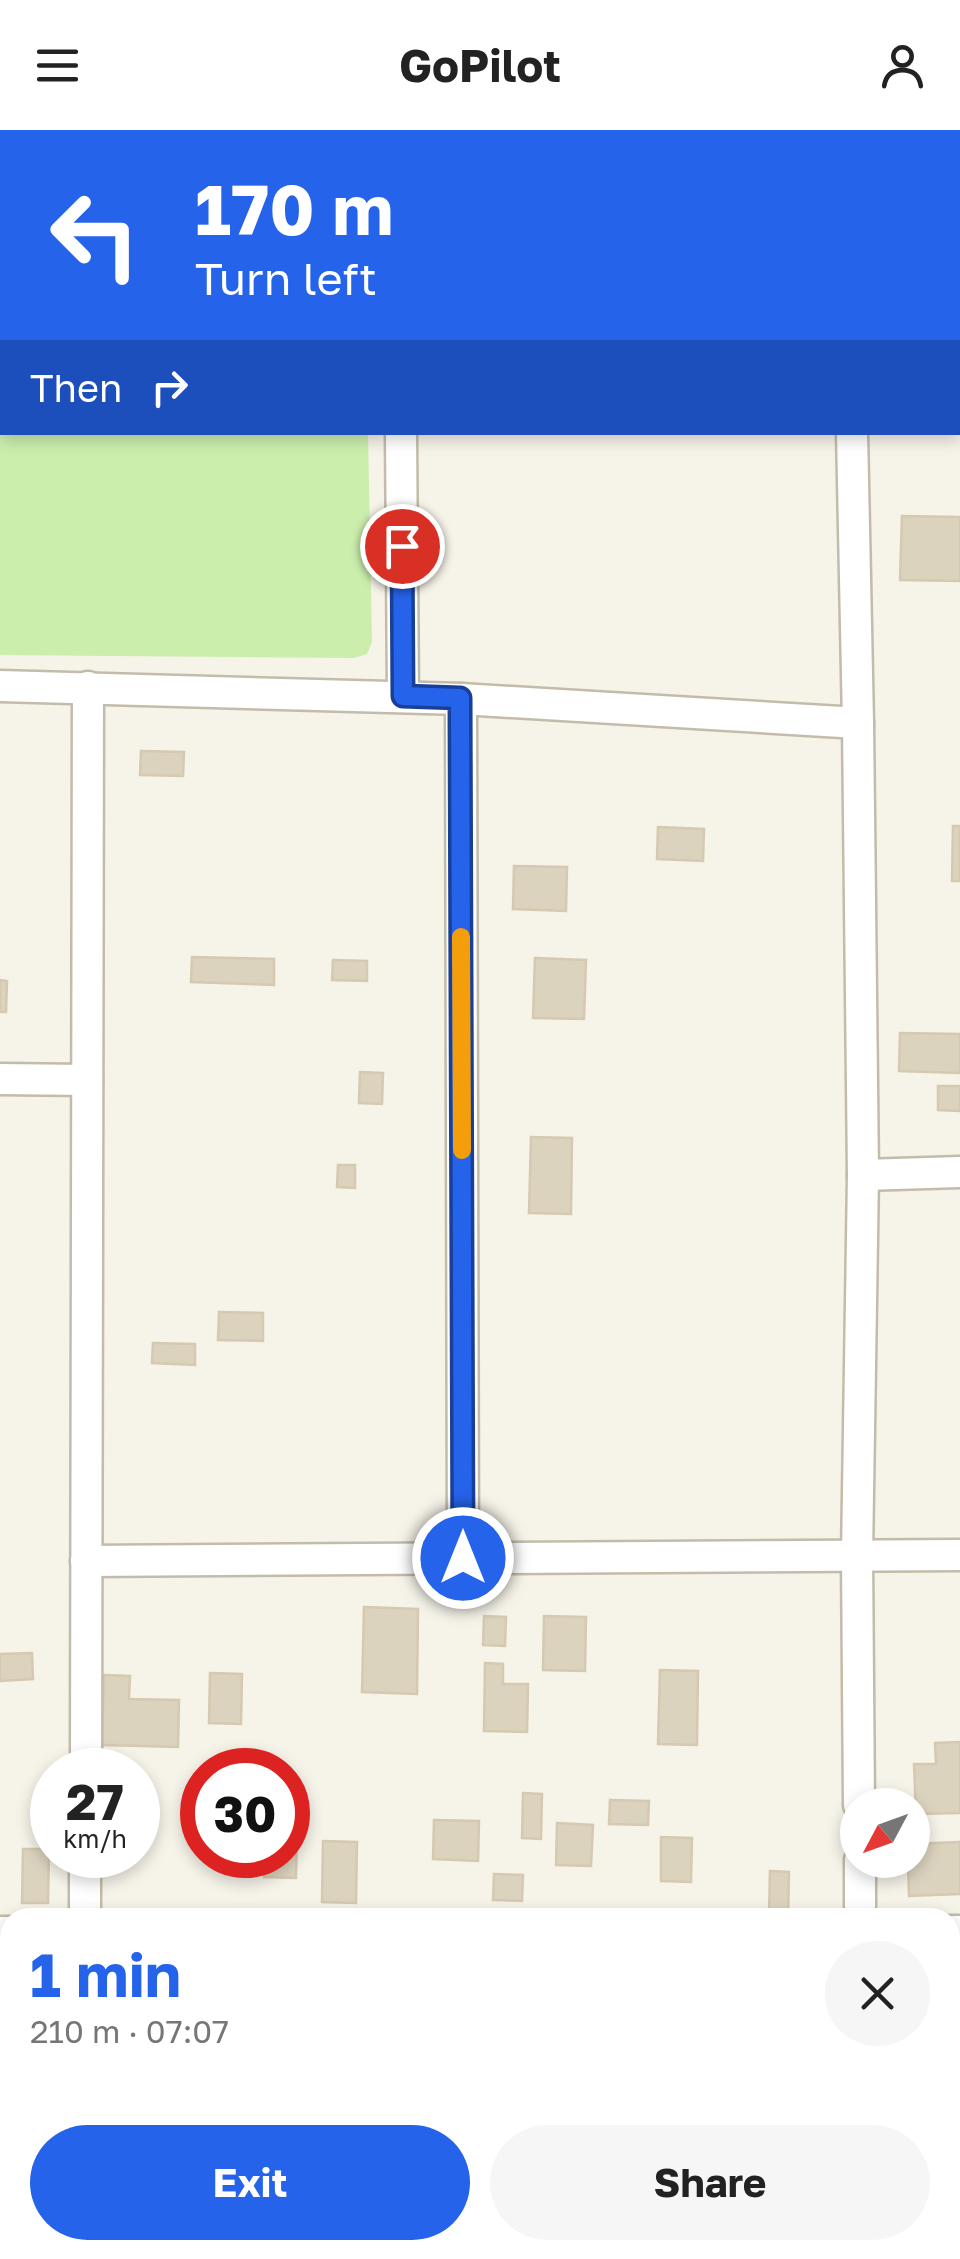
<!DOCTYPE html>
<html lang="en">
<head>
<meta charset="utf-8">
<style>
  :root { --surface:#fff; --page:#f6f6f6; --text:#222; --muted:#767676; --accent:#2563eb }
  body { margin:0; font-family:"Golos Text",sans-serif; background:var(--page); color:var(--text); height:100vh; display:flex; flex-direction:column; font-size:38px; white-space:nowrap }
  * { box-sizing:border-box; margin:0 }
  p { font-size:32px; color:var(--muted) }
  .icon { flex:none; width:55px; height:55px; fill:none; stroke:currentColor; stroke-width:2; stroke-linecap:round; stroke-linejoin:round }
  .map { position:relative; flex:1; overflow:hidden }
  .drawer { position:absolute; left:0px; top:1778px; width:960px; height:352px; display:flex; flex-direction:column; background:var(--surface); border-radius:30px 30px 0 0; box-shadow:0 5px 15px #0003 }
  .drawer>* { flex:none }
  .guide { position:absolute; left:0px; top:0px; width:960px; height:305px; box-shadow:0 5px 15px #0003; background:#2563eb; color:#fff; overflow:hidden }
  .needle { width:65px; rotate:229deg }
  .tools { position:absolute; left:840px; top:1658px; display:grid; gap:20px }
  .tools a { display:grid; place-items:center; width:90px; height:90px; border-radius:50%; background:var(--surface); box-shadow:0 5px 15px #0003; font-size:50px }
  .speed { position:absolute; left:30px; top:1618px; display:flex; gap:20px; font-size:50px; font-weight:700; text-align:center }
  .speed>* { display:grid; place-content:center; width:130px; height:130px; border-radius:50%; background:var(--surface); box-shadow:0 5px 15px #0003; line-height:1 }
  .speed small { font-size:25px; font-weight:400 }
  .speed .limit { border:15px solid #d22; background:#fff; color:#111 }
  .pin { position:absolute; display:grid; place-items:center; width:85px; height:85px; color:#fff; margin:-42px; border:5px solid #fff; border-radius:50%; box-shadow:0 2px 10px #0007 }
  .me { position:absolute; width:110px; margin:-55px; rotate:0deg; stroke-linejoin:round; filter:drop-shadow(0 0 8px #0008) }
  .turn { display:flex; align-items:center; gap:35px; height:210px; padding:0 30px; font-size:45px }
  .turn .icon { width:130px; height:130px; stroke-width:2.5 }
  .turn b { display:block; font-size:70px; line-height:85px }
  .then { display:flex; align-items:center; height:95px; padding:0 30px; background:#0003; gap:20px; font-size:38px }
  .round { display:grid; place-items:center; flex:none; width:105px; height:105px; border-radius:52px; background:var(--page) }
  .summary { display:flex; align-items:center; justify-content:space-between; height:170px; padding:0 30px }
  h1 { font-size:60px; font-weight:700; line-height:75px; color:var(--accent) }
  .button { display:flex; gap:20px; margin-top:auto; padding:20px 30px }
  .button a { flex:1; height:115px; border-radius:60px; background:var(--accent); color:#fff; font-size:40px; font-weight:700; line-height:115px; text-align:center }
  .button a+a { background:var(--page); color:var(--text) }
  header { display:flex; justify-content:space-between; align-items:center; height:130px; padding:0 30px; background:var(--surface); font-size:45px; font-weight:700 }
  .map>svg:first-child { display:block }
  .green { fill:#cbeead }
  .building { fill:#dcd3bf; stroke:#d5c9af; stroke-width:2.5 }
  .lines { fill:none; stroke-linecap:round; stroke-linejoin:round }
  .service-casing { stroke:#c3bcaa; stroke-width:20 }
  .minor-casing { stroke:#c3bcaa; stroke-width:35 }
  .service { stroke:#fff; stroke-width:15 }
  .minor { stroke:#fff; stroke-width:30 }
  .route-casing { stroke:#184099; stroke-width:25 }
  .route { stroke:#2563eb; stroke-width:18 }
  .slow { stroke:#f59e0b; stroke-width:18 }
</style>
</head>
<body>
<header><svg class="icon" aria-label="menu" viewBox="0 0 24 24"><path d="M4 6h16M4 12h16M4 18h16"/></svg>GoPilot<svg class="icon" aria-label="person" viewBox="0 0 24 24"><circle cx="12" cy="8" r="4"/><path d="M4 21q1-7 8-7t8 7"/></svg></header>
<div class="map">
<svg width="960" height="2129" viewBox="0 0 960 2129">
  <rect width="100%" height="100%" fill="#f6f3e9"/>
  <polygon class="green" points="0,0 362,0 362,2 2,2 2,302 368,303 372,512 367,524 354,528 0,525"/>
  <g class="building">
    <polygon points="902,386 960,387 960,451 900,450"/>
    <polygon points="141,621 184,622 183,646 140,645"/>
    <polygon points="953,696 960,696 960,751 952,751"/>
    <polygon points="658,697 704,699 703,731 657,729"/>
    <polygon points="514,736 567,737 566,781 513,779"/>
    <polygon points="192,827 274,829 274,855 191,852"/>
    <polygon points="535,828 586,830 584,889 533,888"/>
    <polygon points="333,830 367,831 367,851 332,850"/>
    <polygon points="0,850 7,851 6,882 0,882"/>
    <polygon points="900,903 960,904 960,943 899,941"/>
    <polygon points="360,942 383,943 382,974 359,973"/>
    <polygon points="938,956 960,956 960,981 938,980"/>
    <polygon points="531,1007 572,1008 571,1084 529,1083"/>
    <polygon points="338,1035 355,1035 355,1058 337,1057"/>
    <polygon points="219,1182 263,1183 263,1211 218,1210"/>
    <polygon points="153,1213 195,1214 195,1235 152,1233"/>
    <polygon points="364,1477 418,1479 417,1564 362,1562"/>
    <polygon points="484,1486 506,1487 505,1516 483,1515"/>
    <polygon points="544,1486 586,1487 585,1541 543,1540"/>
    <polygon points="32,1523 33,1549 0,1551 0,1524"/>
    <polygon points="485,1533 503,1534 503,1554 528,1554 527,1602 484,1601"/>
    <polygon points="660,1540 698,1541 697,1615 658,1614"/>
    <polygon points="210,1543 242,1544 241,1594 209,1593"/>
    <polygon points="104,1545 130,1546 129,1569 179,1570 178,1617 102,1615"/>
    <polygon points="960,1612 960,1683 916,1684 914,1634 936,1634 935,1613"/>
    <polygon points="523,1663 542,1664 541,1709 522,1708"/>
    <polygon points="610,1670 649,1671 648,1695 609,1694"/>
    <polygon points="434,1690 479,1691 478,1731 433,1729"/>
    <polygon points="557,1693 593,1695 591,1736 556,1735"/>
    <polygon points="288,1696 297,1696 296,1748 264,1747 265,1725 288,1725"/>
    <polygon points="661,1707 692,1708 691,1752 661,1751"/>
    <polygon points="323,1711 357,1712 356,1773 322,1772"/>
    <polygon points="960,1712 960,1764 909,1766 908,1730 912,1730 912,1714"/>
    <polygon points="23,1719 49,1719 48,1773 22,1773"/>
    <polygon points="770,1741 789,1742 788,1786 769,1785"/>
    <polygon points="494,1744 523,1745 522,1771 493,1770"/>
    <rect x="950" y="1853" width="10" height="53"/>
    <rect x="302" y="2120" width="41" height="9"/>
    <polygon points="517,2120 577,2120 578,2129 517,2129"/>
  </g>
  <g class="lines">
    <g class="service-casing">
      <polyline id="service" points="958,279 960,279"/>
    </g>
    <g class="minor-casing">
      <g id="minor">
        <polyline points="399,0 399,2"/>
        <polyline points="844,0 844,2"/>
        <polyline points="401,302 403,567"/>
        <polyline points="852,302 858,593 863,1045 857,1426 859,1675"/>
        <polyline points="0,556 461,569 858,593"/>
        <polyline points="461,569 463,1428"/>
        <polyline points="0,949 87,950"/>
        <polyline points="863,1045 960,1042"/>
        <polyline points="86,1431 960,1425"/>
        <polyline points="86,1640 88,557"/>
        <polyline points="860,1730 860,1788"/>
        <polyline points="85,1788 85,1725"/>
        <polyline points="950,1801 960,1801"/>
        <polyline points="0,1802 10,1802"/>
        <polyline points="461,2120 462,2129"/>
        <polyline points="85,2129 85,2120"/>
        <polyline points="860,2129 860,2120"/>
      </g>
    </g>
    <use href="#service" class="service"/>
    <use href="#minor" class="minor"/>
  </g>
  <g class="lines">
    <g class="route-casing">
      <polyline id="route" points="402,416 403,566 460,568 463,1428"/>
    </g>
    <use href="#route" class="route"/>
    <polyline class="slow" points="461,807 462,1020"/>
  </g>
</svg>
<div class="tools">
<a><svg class="needle" viewBox="-14 -14 28 28"><path d="M0-13l5 13h-10z" fill="#e53935"/><path d="M0 13l5-13h-10z" fill="#767676"/></svg></a>
</div>
<div class="speed"><div>27<small>km/h</small></div><div class="limit">30</div></div>
<div class="pin" style="left:402px;top:416px;background:#d93025"><svg class="icon" aria-label="arrive" viewBox="0 0 24 24"><path d="M6 21V4h12l-3 4 3 4H6"/></svg></div>
<svg class="me" style="left:463px;top:1428px" viewBox="-20 -20 40 40"><circle r="17" fill="#2563eb" stroke="#fff" stroke-width="3"/><path d="M0-11L8 9 0 5-8 9z" fill="#fff"/></svg>
<div class="guide">
<div class="turn"><svg class="icon" aria-label="left" viewBox="0 0 24 24"><path d="M17 20v-9H6M10 6l-5 5 5 5"/></svg><div><b>170 m</b>Turn left</div></div>
<div class="then">Then<svg class="icon" aria-label="right" viewBox="0 0 24 24"><path d="M7 20v-9h11M14 6l5 5-5 5"/></svg></div>
</div>
<section class="drawer">
<div class="summary"><div><h1>1 min</h1><p>210 m · 07:07</p></div><a class="round"><svg class="icon" aria-label="close" viewBox="0 0 24 24"><path d="M6 6l12 12M18 6L6 18"/></svg></a></div>
<div class="button"><a>Exit</a><a>Share</a></div>
</section>
</div>
</body>
</html>
